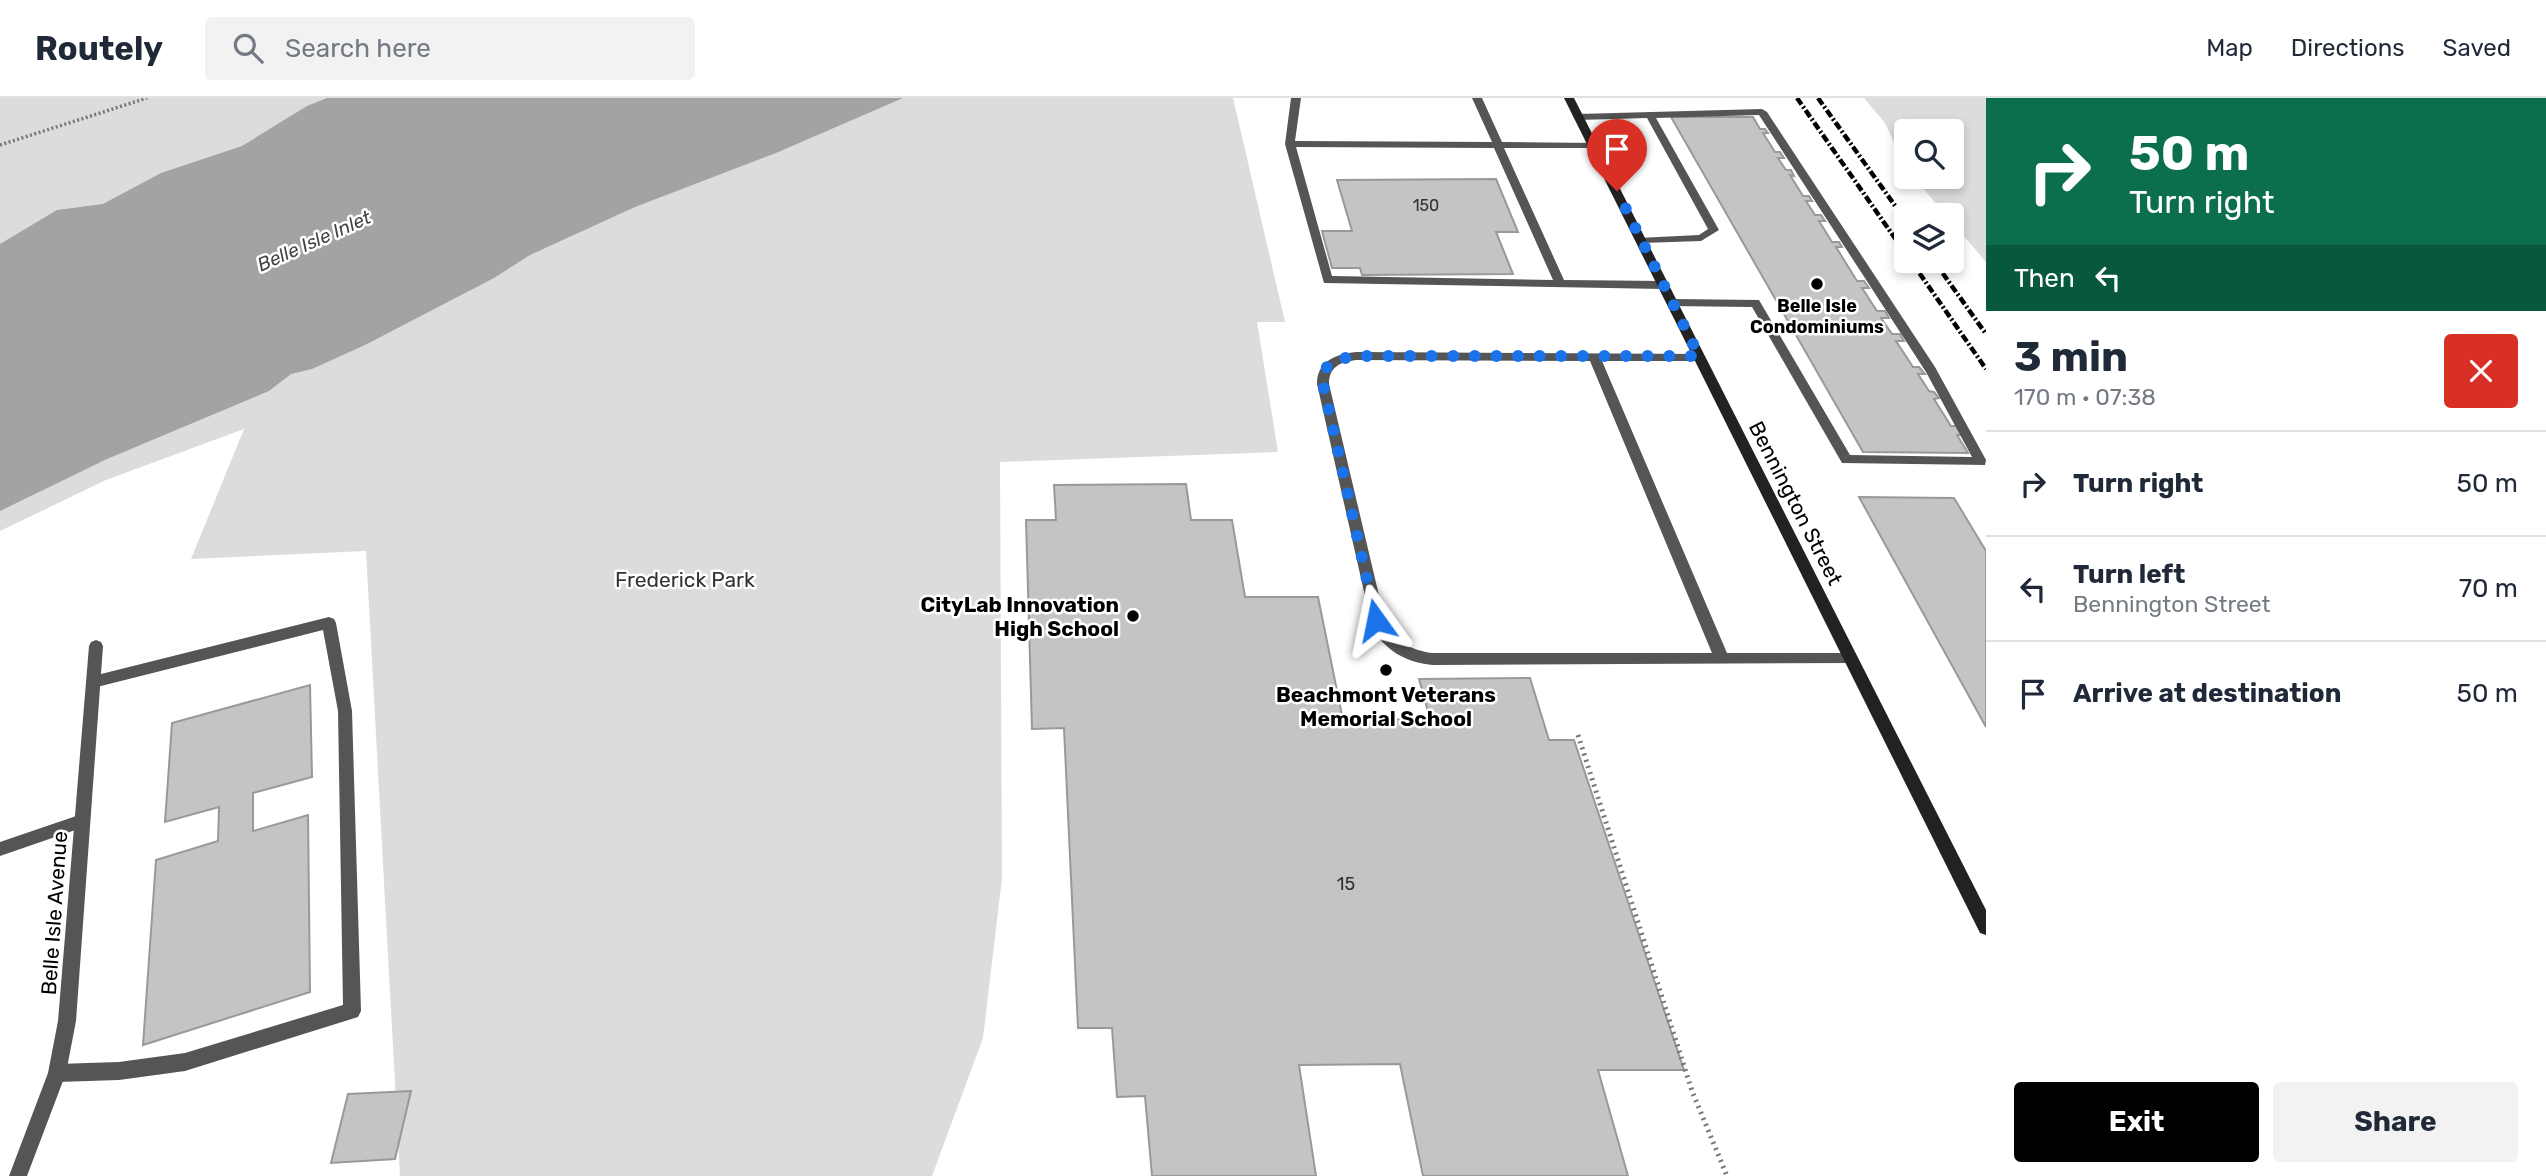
<!DOCTYPE html>
<html lang="en">
<head>
<meta charset="utf-8">
<style>
  :root { --surface:#fff; --page:#f2f2f3; --text:#1f2937; --muted:#747a83; --line:#e0e1e3; --accent:#000 }
  body { margin:0; font-family:Rubik,sans-serif; background:var(--page); color:var(--text); height:100vh; display:flex; flex-direction:column; font-size:26px; white-space:nowrap }
  * { box-sizing:border-box; margin:0 }
  p { font-size:23px; color:var(--muted) }
  .icon { flex:none; width:38px; height:38px; fill:none; stroke:currentColor; stroke-width:2; stroke-linecap:round; stroke-linejoin:round }
  .map { position:relative; flex:1; overflow:hidden }
  .side { display:flex; flex-direction:column; background:var(--surface); width:560px }
  .side>* { flex:none }
  .top-card { background:#0b6e4f; color:#fff; overflow:hidden }
  .controls { position:absolute; left:1894px; top:21px; display:grid; gap:14px }
  .controls a { display:grid; place-items:center; width:70px; height:70px; border-radius:7px; background:var(--surface); box-shadow:0 4px 10px #0003; font-size:35px }
  .pin { position:absolute; display:grid; place-items:center; width:60px; height:60px; color:#fff; margin:-72px -30px; border-radius:50% 50% 50% 0; rotate:-45deg; box-shadow:0 0 7px #0007 }
  .pin .icon { rotate:45deg }
  .me { position:absolute; width:77px; margin:-38px; rotate:348deg; stroke-linejoin:round; filter:drop-shadow(0 0 5px #0008) }
  .turn { display:flex; align-items:center; gap:24px; height:147px; padding:0 28px; font-size:32px }
  .turn .icon { width:91px; height:91px; stroke-width:2.5 }
  .turn b { display:block; font-size:49px; line-height:60px }
  .then { display:flex; align-items:center; height:66px; padding:0 28px; background:#0003; gap:14px; font-size:26px }
  .round { display:grid; place-items:center; flex:none; width:74px; height:74px; border-radius:7px; background:var(--page) }
  .overview { display:flex; align-items:center; justify-content:space-between; height:119px; padding:0 28px }
  h1 { font-size:42px; font-weight:700; line-height:52px }
  .primary-button { display:flex; gap:14px; margin-top:auto; padding:14px 28px }
  .primary-button a { flex:1; height:80px; border-radius:7px; background:var(--accent); color:#fff; font-size:28px; font-weight:700; line-height:80px; text-align:center }
  .primary-button a+a { background:var(--page); color:var(--text) }
  ul { padding:0; list-style:none }
  li { display:flex; align-items:center; gap:21px; height:105px; padding:0 28px; border-top:2px solid var(--line) }
  li div { flex:1 }
  li b { display:block; font-size:26px }
  li em { font-style:normal }
  header { display:flex; align-items:center; gap:42px; box-sizing:border-box; height:98px; padding:0 35px; background:var(--surface); border-bottom:2px solid var(--line) }
  header strong { font-size:33px }
  nav { display:flex; gap:38px; margin-inline-start:auto; font-size:24px }
  .search { width:490px; height:63px; background:var(--page); display:flex; align-items:center; gap:18px; box-sizing:border-box; padding:0 24px; border-radius:7px; color:var(--muted); font-size:26px }
  main { display:flex; flex:1; min-height:0 }
  .map>svg:first-child { display:block }
  .green { fill:#dcdcdc }
  .water { fill:#a3a3a3 }
  .building { fill:#c4c4c4; stroke:#999; stroke-width:2 }
  .lines { fill:none; stroke-linecap:round; stroke-linejoin:round }
  .path-far1 { stroke:#777; stroke-width:3.5; stroke-dasharray:2 2.5; stroke-linecap:butt }
  .path { stroke:#777; stroke-width:5; stroke-dasharray:2 4.5; stroke-linecap:butt }
  .lane { fill:#555; fill-rule:evenodd }
  .street { fill:#555; fill-rule:evenodd }
  .secondary { fill:#222; fill-rule:evenodd }
  .rail { stroke:#000; stroke-width:4.5; stroke-dasharray:8 2.5 2 2.5; stroke-linecap:butt }
  .route { stroke:#1a73e8; stroke-width:12; stroke-dasharray:0 21.6 }
  .poi-dot { fill:#000; stroke:#fff; stroke-width:2.5 }
  .labels { text-anchor:middle; dominant-baseline:central; stroke-width:5; stroke-linejoin:round; paint-order:stroke }
  .far-number-label { font-size:16px; fill:#313131 }
  .far-poi-label { font-size:18px; font-weight:bold; fill:#000; stroke:#fff }
  .number-label { font-size:18px; fill:#313131 }
  .far-water-label { font-size:19px; font-style:italic; fill:#444; stroke:#fff }
  .street-label { font-size:21px; fill:#000; stroke:#fff }
  .park-label { font-size:21px; fill:#333; stroke:#fff }
  .poi-label { font-size:21px; font-weight:bold; fill:#000; stroke:#fff; text-anchor:end }
</style>
</head>
<body>
<header>
<strong>Routely</strong>
<div class="search"><svg class="icon" aria-label="search" viewBox="0 0 24 24"><circle cx="10" cy="10" r="6"/><path d="M15 15l6 6"/></svg>Search here</div>
<nav><a>Map</a><a>Directions</a><a>Saved</a></nav>
</header>
<main>
<div class="map">
<svg width="1986" height="1078" viewBox="0 0 1986 1078">
  <rect width="100%" height="100%" fill="#fff"/>
  <g class="green">
    <polygon points="0,0 1233,0 1285,224 1257,224 1278,354 1000,364 1002,780 983,940 932,1078 400,1078 366,453 191,461 244,331 106,382 0,433"/>
    <polygon points="1864,0 1986,0 1986,164 1951,123 1951,117 1946,117 1913,79 1951,79 1951,33 1906,33 1906,70 1885,25"/>
  </g>
  <polygon class="water" points="327,0 903,0 776,55 635,109 530,157 494,180 365,247 312,271 291,276 269,293 107,361 0,413 0,146 57,112 103,106 161,75 242,48 307,8"/>
  <g class="building">
    <polygon points="1671,19 1753,19 1760,31 1765,31 1768,35 1763,35 1775,54 1780,54 1784,60 1778,60 1786,72 1791,72 1794,78 1790,77 1803,98 1809,98 1812,103 1806,103 1815,117 1821,117 1825,123 1819,123 1832,144 1839,144 1842,149 1836,149 1857,183 1864,183 1869,190 1862,190 1877,213 1885,213 1889,220 1881,220 1892,236 1900,236 1904,243 1896,243 1913,269 1919,269 1925,276 1918,276 1929,293 1934,294 1939,300 1934,301 1951,328 1959,328 1965,337 1957,337 1968,355 1863,354"/>
    <polygon points="1496,81 1518,134 1496,134 1513,176 1362,177 1360,170 1332,170 1322,133 1352,133 1337,82"/>
    <polygon points="1186,386 1191,422 1232,422 1245,499 1318,499 1343,622 1430,621 1419,581 1530,580 1549,642 1574,642 1684,972 1598,972 1628,1078 1423,1078 1400,966 1299,967 1316,1078 1152,1078 1145,998 1117,999 1112,930 1078,930 1064,630 1032,631 1026,422 1056,422 1054,387"/>
    <polygon points="1859,399 1954,400 1986,453 1986,629"/>
    <polygon points="310,587 312,679 253,695 253,733 308,717 310,894 143,947 156,762 218,743 219,709 165,724 172,625"/>
    <polygon points="411,993 395,1061 331,1065 348,996"/>
  </g>
  <g class="lines">
    <polyline class="path-far1" points="0,47 147,0"/>
    <polyline class="path" points="1578,637 1692,993 1727,1078"/>
    <g class="lane">
      <path d="M 1291,0 L 1301,0 L 1295,43 L 1492,44 L 1472,0 L 1482,0 L 1502,44 L 1597,45 L 1597,49 L 1593,50 L 1504,50 L 1564,182 L 1664,183 L 1670,187 L 1664,191 L 1324,185 L 1285,46 ZM 1296,49 L 1494,50 L 1553,182 L 1332,178 Z"/>
      <polygon points="1762,11 1767,14 1935,269 1986,362 1985,367 1842,365 1752,209 1669,208 1667,205 1673,201 1759,202 1850,357 1972,359 1926,274 1759,17 1656,20 1719,132 1701,143 1642,145 1638,144 1638,140 1699,137 1708,131 1647,20 1578,22 1573,19 1578,16"/>
      <path d="M 1356,254 L 1703,256 L 1705,259 L 1699,263 L 1602,263 L 1727,555 L 1850,555 L 1855,557 L 1857,561 L 1855,565 L 1432,567 C 1406,564 1385,553 1372,529 L 1317,286 C 1317,263 1336,256 1356,254 ZM 1356,262 L 1590,263 L 1712,555 L 1432,555 C 1412,552 1397,545 1386,527 L 1329,286 C 1329,269 1340,264 1356,262 Z"/>
      <polygon points="329,519 334,521 336,525 352,613 361,913 358,919 185,973 119,982 57,984 51,981 48,975 51,969 57,966 119,964 185,955 343,907 338,613 323,532 93,590 88,588 86,584 88,580 93,578"/>
      <polygon points="82,716 87,718 90,723 87,728 0,758 0,744"/>
    </g>
    <polygon class="street" points="96,542 101,544 103,548 76,923 66,975 27,1078 9,1078 48,975 58,923 89,548 91,544"/>
    <polygon class="secondary" points="1564,0 1574,0 1986,812 1986,837 1980,835"/>
    <g class="rail">
      <polyline points="1797,0 1906,156"/>
      <polyline points="1818,0 1906,123"/>
      <polyline points="1911,163 1986,271"/>
      <polyline points="1934,163 1986,236"/>
    </g>
  </g>
  <g class="lines">
    <polyline class="route" points="1376,522 1323,286 1326,270 1335,262 1356,258 1699,258 1617,93"/>
  </g>
  <g class="poi-dot">
    <circle cx="1817" cy="186" r="7"/>
    <circle cx="1133" cy="518" r="7"/>
    <circle cx="1386" cy="572" r="7"/>
  </g>
  <g class="labels">
    <g class="far-number-label">
      <text x="1426" y="107">150</text>
    </g>
    <g class="far-poi-label">
      <text x="1817" y="208">Belle Isle<tspan x="1817" dy="21">Condominiums</tspan></text>
    </g>
    <g class="number-label">
      <text x="1346" y="786">15</text>
    </g>
    <g class="far-water-label">
      <text transform="translate(314 143) rotate(-24)">Belle Isle Inlet</text>
    </g>
    <g class="street-label">
      <text transform="translate(1796 405) rotate(63)">Bennington Street</text>
      <text transform="translate(54 815) rotate(-86)">Belle Isle Avenue</text>
    </g>
    <g class="park-label">
      <text x="685" y="481">Frederick Park</text>
    </g>
    <g class="poi-label">
      <text x="1119" y="506">CityLab Innovation<tspan x="1119" dy="24">High School</tspan></text>
      <text x="1386" y="596" text-anchor="middle">Beachmont Veterans<tspan x="1386" dy="24">Memorial School</tspan></text>
    </g>
  </g>
</svg>
<div class="controls">
<a><svg class="icon" aria-label="search" viewBox="0 0 24 24"><circle cx="10" cy="10" r="6"/><path d="M15 15l6 6"/></svg></a>
<a><svg class="icon" aria-label="layers" viewBox="0 0 24 24"><path d="M12 4l9 5-9 5-9-5zM3 14l9 5 9-5"/></svg></a>
</div>
<div class="pin" style="left:1617px;top:93px;background:#d93025"><svg class="icon" aria-label="arrive" viewBox="0 0 24 24"><path d="M6 21V4h12l-3 4 3 4H6"/></svg></div>
<svg class="me" style="left:1376px;top:522px" viewBox="-20 -20 40 40"><path d="M0-17L14 15 0 8-14 15z" fill="#1a73e8" stroke="#fff" stroke-width="4"/></svg>
</div>
<section class="side">
<div class="top-card">
<div class="turn"><svg class="icon" aria-label="right" viewBox="0 0 24 24"><path d="M7 20v-9h11M14 6l5 5-5 5"/></svg><div><b>50 m</b>Turn right</div></div>
<div class="then">Then<svg class="icon" aria-label="left" viewBox="0 0 24 24"><path d="M17 20v-9H6M10 6l-5 5 5 5"/></svg></div>
</div>
<div class="overview"><div><h1>3 min</h1><p>170 m · 07:38</p></div><a class="round" style="background:#d93025;color:#fff"><svg class="icon" aria-label="close" viewBox="0 0 24 24"><path d="M6 6l12 12M18 6L6 18"/></svg></a></div>
<ul>
<li><svg class="icon" aria-label="right" viewBox="0 0 24 24"><path d="M7 20v-9h11M14 6l5 5-5 5"/></svg><div><b>Turn right</b></div><em>50 m</em></li>
<li><svg class="icon" aria-label="left" viewBox="0 0 24 24"><path d="M17 20v-9H6M10 6l-5 5 5 5"/></svg><div><b>Turn left</b><p>Bennington Street</p></div><em>70 m</em></li>
<li><svg class="icon" aria-label="arrive" viewBox="0 0 24 24"><path d="M6 21V4h12l-3 4 3 4H6"/></svg><div><b>Arrive at destination</b></div><em>50 m</em></li>
</ul>
<div class="primary-button"><a>Exit</a><a>Share</a></div>
</section>
</main>
</body>
</html>
